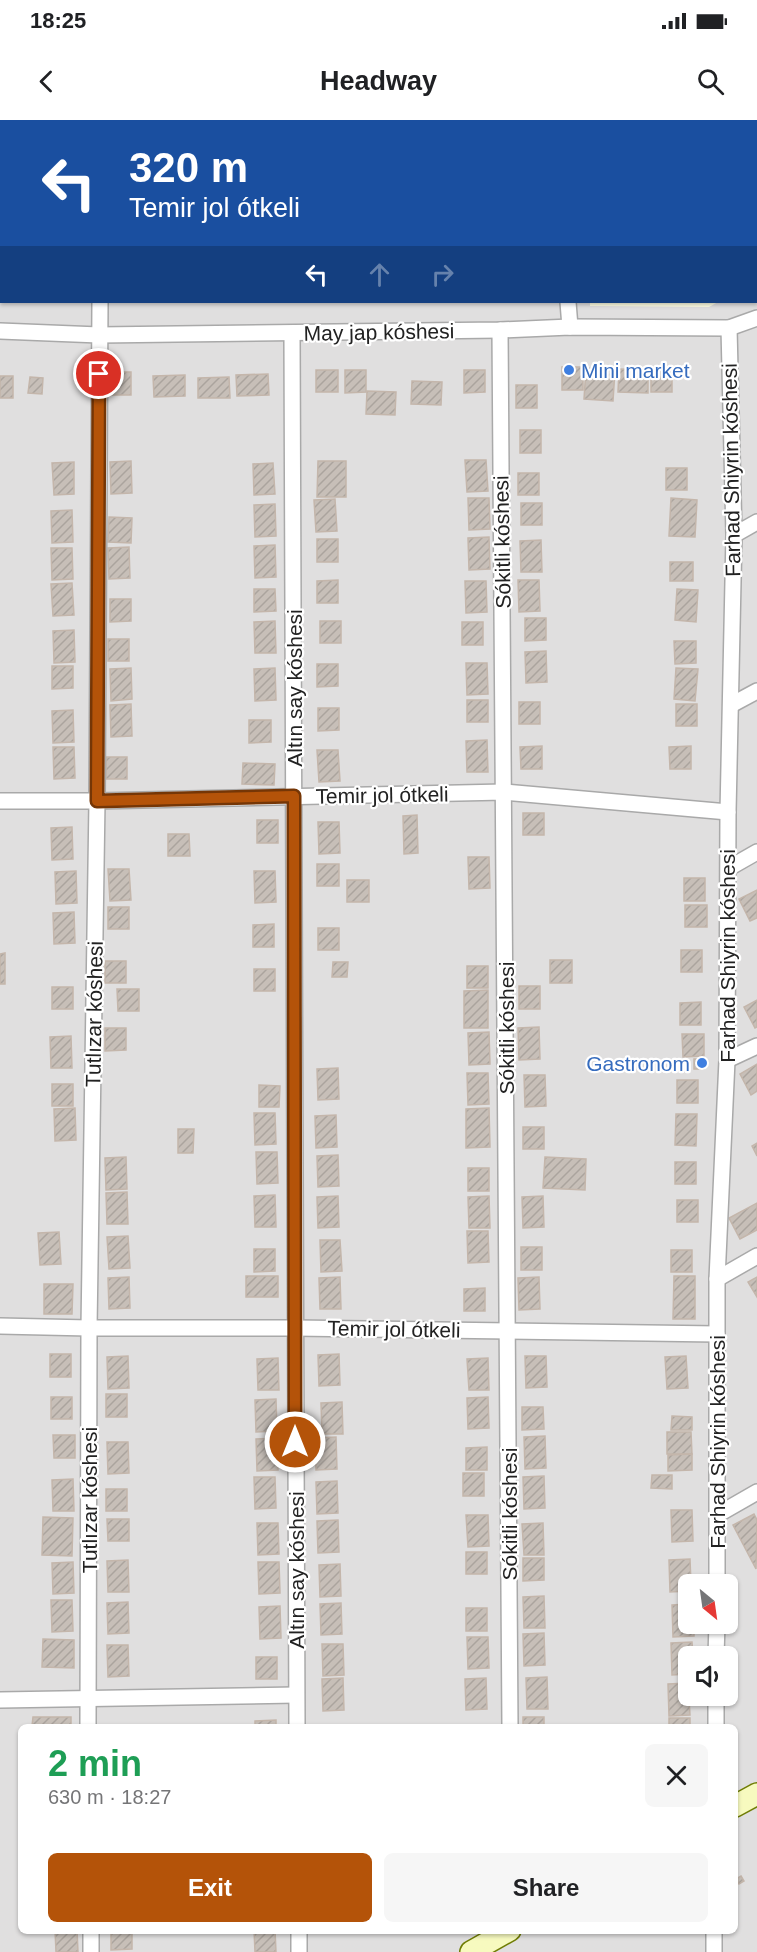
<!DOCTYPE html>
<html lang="en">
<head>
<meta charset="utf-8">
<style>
  :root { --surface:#fff; --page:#f6f6f6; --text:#202124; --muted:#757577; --accent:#b45309 }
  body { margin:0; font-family:Arial,sans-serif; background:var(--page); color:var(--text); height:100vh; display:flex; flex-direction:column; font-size:22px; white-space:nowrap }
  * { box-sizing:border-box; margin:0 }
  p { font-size:20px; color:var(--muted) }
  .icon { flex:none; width:33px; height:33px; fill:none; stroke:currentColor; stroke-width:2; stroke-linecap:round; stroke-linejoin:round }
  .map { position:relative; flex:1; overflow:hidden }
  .panel { position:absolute; left:18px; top:1604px; width:720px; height:210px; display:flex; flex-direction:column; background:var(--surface); border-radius:9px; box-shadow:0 2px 4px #0004 }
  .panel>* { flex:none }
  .guide { position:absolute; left:0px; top:0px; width:758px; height:183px; box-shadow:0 2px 4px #0004; background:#1a4fa0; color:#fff; overflow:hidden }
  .needle { width:39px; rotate:151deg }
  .fabs { position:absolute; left:678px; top:1454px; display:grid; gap:12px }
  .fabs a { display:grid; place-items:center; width:60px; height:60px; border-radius:9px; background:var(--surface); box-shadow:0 2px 4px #0004; font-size:30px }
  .pin { position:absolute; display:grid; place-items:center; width:51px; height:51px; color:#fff; margin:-26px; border:3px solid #fff; border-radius:50%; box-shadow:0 2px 6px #0007 }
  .me { position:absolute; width:66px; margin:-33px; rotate:0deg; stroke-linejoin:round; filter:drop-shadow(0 0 4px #0008) }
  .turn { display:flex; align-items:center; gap:21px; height:126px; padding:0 30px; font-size:27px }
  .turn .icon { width:78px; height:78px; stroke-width:2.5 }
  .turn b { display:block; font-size:42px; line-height:51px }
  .lanes { display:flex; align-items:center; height:57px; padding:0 30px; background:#0003; justify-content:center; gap:30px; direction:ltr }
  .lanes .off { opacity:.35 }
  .round { display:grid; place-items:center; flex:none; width:63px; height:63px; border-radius:9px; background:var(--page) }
  .summary { display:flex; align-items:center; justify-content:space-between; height:102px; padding:0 30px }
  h1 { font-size:36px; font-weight:600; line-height:45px; color:#1e9e55 }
  .primary-button { display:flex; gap:12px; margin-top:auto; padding:12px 30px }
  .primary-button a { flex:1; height:69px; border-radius:9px; background:var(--accent); color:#fff; font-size:24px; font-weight:600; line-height:69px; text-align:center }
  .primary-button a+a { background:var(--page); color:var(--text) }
  .status { display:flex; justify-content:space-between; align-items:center; height:42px; padding:0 30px; background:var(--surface); direction:ltr }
  .status svg { height:16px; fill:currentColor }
  header { display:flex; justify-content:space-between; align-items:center; height:78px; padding:0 30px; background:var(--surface); font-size:27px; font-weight:600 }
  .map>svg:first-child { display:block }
  .residential { fill:#e0dfdf; fill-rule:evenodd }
  .education { fill:#ffffe5 }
  .building { fill:url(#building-hatch); stroke:#c4b6ab; stroke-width:1.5 }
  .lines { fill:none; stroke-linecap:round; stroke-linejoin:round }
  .minor-casing { stroke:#a9a9a9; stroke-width:18 }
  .secondary-casing { stroke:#707d05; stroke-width:24 }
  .minor { stroke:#fff; stroke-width:15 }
  .secondary { stroke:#f7fabf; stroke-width:21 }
  .route-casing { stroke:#753606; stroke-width:15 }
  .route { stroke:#b45309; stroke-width:10 }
  .shop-dot { fill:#3f7fe0; stroke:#fff; stroke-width:2 }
  .labels { text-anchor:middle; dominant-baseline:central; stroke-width:4.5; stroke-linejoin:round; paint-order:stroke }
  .street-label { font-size:21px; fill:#222; stroke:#fff }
  .shop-label { font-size:21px; fill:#366cbe; stroke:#fff; text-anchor:start }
</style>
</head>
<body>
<div class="status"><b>18:25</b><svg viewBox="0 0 49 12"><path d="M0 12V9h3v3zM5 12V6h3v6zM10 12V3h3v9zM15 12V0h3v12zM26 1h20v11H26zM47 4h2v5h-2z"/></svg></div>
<header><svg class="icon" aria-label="back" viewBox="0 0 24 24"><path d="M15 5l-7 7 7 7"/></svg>Headway<svg class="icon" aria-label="search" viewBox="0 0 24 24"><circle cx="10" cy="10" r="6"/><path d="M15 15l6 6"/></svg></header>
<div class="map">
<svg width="757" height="1832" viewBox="0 0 757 1832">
  <defs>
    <pattern id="building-hatch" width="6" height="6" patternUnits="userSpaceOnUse" patternTransform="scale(1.5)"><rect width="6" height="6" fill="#c7bfb8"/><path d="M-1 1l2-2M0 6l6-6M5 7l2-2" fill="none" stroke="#aba49e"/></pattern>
  </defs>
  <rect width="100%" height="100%" fill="#f2efe9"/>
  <path class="residential" d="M 0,0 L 757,0 L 757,1832 L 0,1832 ZM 2,2 L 756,2 L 756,182 L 2,182 ZM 688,1464 L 728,1464 L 728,1503 L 688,1503 ZM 688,1536 L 728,1536 L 728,1575 L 688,1575 ZM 21,1606 L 735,1606 L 735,1810 L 21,1810 Z"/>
  <g class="education">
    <polygon points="663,0 757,0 757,160 756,2 661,2"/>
    <polygon points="590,182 718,182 709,187 590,186"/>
  </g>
  <g class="building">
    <polygon points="756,69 757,71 756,111"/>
    <rect x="562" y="247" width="21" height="23"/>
    <polygon points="586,248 615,250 613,281 584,279"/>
    <polygon points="619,249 648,250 648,273 618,272"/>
    <rect x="316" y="250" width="22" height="22"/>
    <polygon points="345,250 366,250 366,272 345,273"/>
    <polygon points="464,250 485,250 485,272 464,273"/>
    <rect x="651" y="250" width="21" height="22"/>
    <rect x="110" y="252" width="21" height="23"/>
    <polygon points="268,254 269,275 237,276 236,255"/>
    <polygon points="185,255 185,276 154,277 153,256"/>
    <rect x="0" y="256" width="13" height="22"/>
    <polygon points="30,257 43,258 42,274 28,273"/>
    <polygon points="229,257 230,278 198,278 198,258"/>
    <polygon points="412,261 442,262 441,285 411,284"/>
    <rect x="516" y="265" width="21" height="23"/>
    <polygon points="367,271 396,272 395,295 366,294"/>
    <rect x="520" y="310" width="21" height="23"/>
    <polygon points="465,340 486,340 488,371 467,372"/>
    <polygon points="131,341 132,373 111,374 110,342"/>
    <polygon points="318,341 346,341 346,377 317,377"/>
    <polygon points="74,342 74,374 54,375 52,343"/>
    <polygon points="273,343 275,374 254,375 253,344"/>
    <rect x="666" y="348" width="21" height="22"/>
    <rect x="518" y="353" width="21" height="22"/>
    <polygon points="468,378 489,378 490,409 469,410"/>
    <polygon points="671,378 697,380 695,417 669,416"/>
    <polygon points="335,379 337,411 316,412 314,380"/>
    <rect x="521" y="383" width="21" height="22"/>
    <polygon points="275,384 276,416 255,417 254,385"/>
    <polygon points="72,390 73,422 52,423 51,391"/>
    <polygon points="109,397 132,398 131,423 108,422"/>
    <polygon points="489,417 490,449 469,450 468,418"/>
    <rect x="317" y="419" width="21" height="23"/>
    <polygon points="541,420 542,452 521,452 520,421"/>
    <polygon points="275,425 276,457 255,458 254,426"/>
    <polygon points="129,427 130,458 109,459 108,428"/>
    <polygon points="51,428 72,428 73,459 52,460"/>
    <rect x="670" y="442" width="23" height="19"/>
    <polygon points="338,460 338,483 317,483 317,461"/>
    <polygon points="518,460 539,460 540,491 519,492"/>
    <polygon points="465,461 486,461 487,492 466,493"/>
    <polygon points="72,463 74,495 53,496 51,464"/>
    <polygon points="254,469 275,469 276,491 254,492"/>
    <polygon points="677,469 698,470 696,502 675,500"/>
    <polygon points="110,479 131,479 131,501 110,502"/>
    <polygon points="525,498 546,498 546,520 525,521"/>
    <polygon points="275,501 276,533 255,533 254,502"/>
    <rect x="320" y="501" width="21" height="22"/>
    <rect x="462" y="502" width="21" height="23"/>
    <polygon points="74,510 75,542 54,543 53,511"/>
    <rect x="108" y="519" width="21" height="22"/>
    <polygon points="674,521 696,521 696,543 675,544"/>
    <polygon points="546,531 547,562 526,563 525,532"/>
    <polygon points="466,543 487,543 488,574 467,575"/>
    <polygon points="317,544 338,544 338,566 317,567"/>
    <polygon points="52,546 73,546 73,568 52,569"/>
    <polygon points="131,548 132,579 111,581 110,549"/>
    <polygon points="275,548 276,580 255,581 254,549"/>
    <polygon points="676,548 698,549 695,581 674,579"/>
    <rect x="467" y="580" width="21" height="22"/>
    <rect x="519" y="582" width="21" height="22"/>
    <polygon points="131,584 132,616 111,617 110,585"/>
    <rect x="676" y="584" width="21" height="22"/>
    <polygon points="318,588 339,588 339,610 318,611"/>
    <polygon points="73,590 74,622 53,623 52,591"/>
    <polygon points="249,600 271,600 271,622 249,623"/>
    <polygon points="487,620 488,652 467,652 466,621"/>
    <polygon points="542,626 542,649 521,649 520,627"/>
    <polygon points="691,626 691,649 670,649 669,627"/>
    <polygon points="53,627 74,627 75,658 54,659"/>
    <polygon points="317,630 338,630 340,661 319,662"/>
    <rect x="106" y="637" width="21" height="22"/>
    <polygon points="243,643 275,644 274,665 242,664"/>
    <rect x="523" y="693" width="21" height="22"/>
    <polygon points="417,695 418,733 404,734 403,696"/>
    <rect x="257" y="700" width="21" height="23"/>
    <polygon points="318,702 339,702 340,733 319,734"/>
    <polygon points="72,707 73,739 52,740 51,708"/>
    <polygon points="168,714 189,714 190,736 168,736"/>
    <polygon points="468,737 489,737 490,768 469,769"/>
    <rect x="317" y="744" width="22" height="22"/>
    <polygon points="108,749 129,749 131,780 110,781"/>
    <polygon points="76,751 77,783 56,784 55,752"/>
    <polygon points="254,751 275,751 276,782 255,783"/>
    <rect x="684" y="758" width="21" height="23"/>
    <rect x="347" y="760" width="22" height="22"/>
    <polygon points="757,770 757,798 750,801 739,779"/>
    <rect x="685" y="785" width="22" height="22"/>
    <rect x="108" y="787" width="21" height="22"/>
    <polygon points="74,792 75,823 54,824 53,793"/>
    <polygon points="274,804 274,827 253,827 253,805"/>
    <rect x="318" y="808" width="21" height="22"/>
    <rect x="681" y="830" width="21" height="22"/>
    <polygon points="5,833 5,864 0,864 0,834"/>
    <rect x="550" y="840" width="22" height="23"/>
    <rect x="105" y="841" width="21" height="22"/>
    <polygon points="333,842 348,842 347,857 332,857"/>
    <rect x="467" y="846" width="21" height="22"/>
    <rect x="254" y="849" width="21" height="22"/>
    <rect x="519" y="866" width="21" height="23"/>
    <rect x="52" y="867" width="21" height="22"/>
    <polygon points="117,869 139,869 139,891 118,891"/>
    <polygon points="488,870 488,908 464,908 464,871"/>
    <polygon points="757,880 757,907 755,908 744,887"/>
    <polygon points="701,882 701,905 680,905 680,883"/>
    <polygon points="539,907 540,939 519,940 518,908"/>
    <polygon points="105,908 126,908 126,930 105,931"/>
    <polygon points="489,912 490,944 469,945 468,913"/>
    <polygon points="682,914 704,914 704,936 683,937"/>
    <polygon points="71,916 72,948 51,948 50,917"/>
    <rect x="694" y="939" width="10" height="10"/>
    <polygon points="757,944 757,971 751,975 740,954"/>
    <polygon points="338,948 339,979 318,980 317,949"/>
    <polygon points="467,953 488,953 489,984 468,985"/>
    <polygon points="524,955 545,955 546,986 525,987"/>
    <rect x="677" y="960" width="21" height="23"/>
    <rect x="52" y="964" width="21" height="22"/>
    <polygon points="259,965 280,966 279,987 259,987"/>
    <polygon points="75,988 76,1020 55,1021 54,989"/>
    <polygon points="489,988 490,1027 466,1028 466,989"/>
    <polygon points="254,993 275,993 276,1024 255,1025"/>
    <polygon points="676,994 697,994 696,1026 675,1025"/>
    <polygon points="336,995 337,1027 316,1028 315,996"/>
    <rect x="523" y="1007" width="21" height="22"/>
    <polygon points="178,1009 194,1009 193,1033 178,1033"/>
    <polygon points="757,1023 757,1036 752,1026"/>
    <polygon points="256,1032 277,1032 278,1063 257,1064"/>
    <polygon points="338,1035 339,1066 318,1067 317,1036"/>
    <polygon points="126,1037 127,1069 106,1070 105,1038"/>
    <polygon points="545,1037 586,1039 585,1070 543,1068"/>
    <rect x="675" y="1042" width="21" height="22"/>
    <rect x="468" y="1048" width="21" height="23"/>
    <polygon points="127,1072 128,1104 107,1104 106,1073"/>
    <polygon points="275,1075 276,1107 255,1107 254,1076"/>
    <polygon points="338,1076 339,1107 318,1108 317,1077"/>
    <polygon points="489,1076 490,1108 469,1108 468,1077"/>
    <polygon points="543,1076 544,1107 523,1108 522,1077"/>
    <rect x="677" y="1080" width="21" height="22"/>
    <polygon points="757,1083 757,1110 740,1119 729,1098"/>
    <polygon points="467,1111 488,1111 489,1142 468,1143"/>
    <polygon points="59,1112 61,1144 40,1145 38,1113"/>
    <polygon points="128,1116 130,1148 109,1149 107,1117"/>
    <polygon points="320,1120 340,1120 342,1151 321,1152"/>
    <rect x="521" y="1127" width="21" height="23"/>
    <polygon points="254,1129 275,1129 275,1151 254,1152"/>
    <rect x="671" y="1130" width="21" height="22"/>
    <rect x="246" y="1156" width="32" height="21"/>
    <polygon points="674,1156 695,1156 695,1199 673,1199"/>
    <polygon points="129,1157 130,1188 109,1189 108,1158"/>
    <polygon points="340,1157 341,1189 320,1189 319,1158"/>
    <polygon points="539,1157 540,1189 519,1190 518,1158"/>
    <polygon points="757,1157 757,1177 748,1162"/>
    <polygon points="44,1164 73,1164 72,1194 44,1194"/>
    <polygon points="485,1168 485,1191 464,1191 464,1169"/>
    <rect x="50" y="1234" width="21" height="23"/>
    <polygon points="339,1234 340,1265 319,1266 318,1235"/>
    <polygon points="128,1236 129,1268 108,1269 107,1237"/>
    <polygon points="525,1236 546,1236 547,1267 526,1268"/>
    <polygon points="686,1236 688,1268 667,1269 665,1237"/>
    <polygon points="278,1238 279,1270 258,1270 257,1239"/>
    <polygon points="488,1238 489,1270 469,1270 467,1239"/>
    <rect x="106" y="1274" width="21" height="23"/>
    <rect x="51" y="1277" width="21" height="22"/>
    <polygon points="488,1277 489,1308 468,1309 467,1278"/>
    <polygon points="276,1279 277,1311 256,1312 255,1280"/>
    <polygon points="342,1282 343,1314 322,1314 321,1283"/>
    <polygon points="522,1287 543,1287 544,1309 522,1310"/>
    <polygon points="672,1296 692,1297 692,1310 671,1310"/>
    <polygon points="667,1312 691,1312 692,1334 667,1334"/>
    <polygon points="53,1315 75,1315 75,1338 54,1338"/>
    <polygon points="545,1316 546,1348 525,1349 524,1317"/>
    <polygon points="336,1317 337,1349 316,1350 315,1318"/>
    <polygon points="277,1318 278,1350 257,1351 256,1319"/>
    <polygon points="107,1322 128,1322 129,1353 108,1354"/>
    <polygon points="487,1327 487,1350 466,1350 466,1328"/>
    <polygon points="692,1334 692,1350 668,1351 668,1335"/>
    <rect x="463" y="1353" width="21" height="23"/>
    <polygon points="652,1355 672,1355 672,1369 651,1368"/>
    <polygon points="544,1356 545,1388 524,1389 523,1357"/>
    <polygon points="254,1357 275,1357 276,1388 255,1389"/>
    <polygon points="73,1359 74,1391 53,1391 52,1360"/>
    <polygon points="337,1361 338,1393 317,1394 316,1362"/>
    <rect x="106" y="1369" width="21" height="22"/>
    <polygon points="671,1390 692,1390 693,1421 672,1422"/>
    <polygon points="754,1394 757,1400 756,1449 733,1405"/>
    <polygon points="466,1395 488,1395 489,1426 468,1427"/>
    <polygon points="43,1397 73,1398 72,1436 42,1435"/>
    <polygon points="107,1399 129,1399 129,1421 108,1421"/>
    <polygon points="338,1400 339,1432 318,1433 317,1401"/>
    <polygon points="257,1403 278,1403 279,1434 258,1435"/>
    <polygon points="543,1403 544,1435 524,1435 522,1404"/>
    <rect x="466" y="1432" width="21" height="22"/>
    <polygon points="523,1438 544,1438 544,1460 523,1461"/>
    <polygon points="690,1439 691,1464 688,1464 688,1471 670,1472 669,1440"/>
    <polygon points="128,1440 129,1472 108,1472 107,1441"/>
    <polygon points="73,1442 74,1473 53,1474 52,1443"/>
    <polygon points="258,1442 279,1442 280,1473 259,1474"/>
    <polygon points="340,1444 341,1476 320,1477 319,1445"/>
    <polygon points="544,1476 545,1508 524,1508 523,1477"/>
    <polygon points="51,1480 72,1480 73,1511 52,1512"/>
    <polygon points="128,1482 129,1513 108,1514 107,1483"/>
    <polygon points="341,1483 342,1514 321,1515 320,1484"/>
    <polygon points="688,1484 688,1503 694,1503 694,1516 673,1517 672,1485"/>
    <polygon points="280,1486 281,1518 260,1519 259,1487"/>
    <rect x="466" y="1488" width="21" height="23"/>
    <polygon points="544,1513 545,1545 524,1546 523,1514"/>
    <polygon points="467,1517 488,1517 489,1548 468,1549"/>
    <polygon points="43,1519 74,1520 74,1548 42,1547"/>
    <polygon points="692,1522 693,1536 688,1536 688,1554 672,1555 671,1523"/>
    <polygon points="322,1524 343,1524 344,1555 323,1556"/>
    <polygon points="107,1525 128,1525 129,1556 108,1557"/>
    <rect x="256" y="1537" width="21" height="22"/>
    <polygon points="547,1557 548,1589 527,1589 526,1558"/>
    <polygon points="343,1558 344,1590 323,1591 322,1559"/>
    <polygon points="486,1558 487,1589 466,1590 465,1559"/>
    <polygon points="688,1563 690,1595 669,1596 668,1564"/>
    <polygon points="33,1597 71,1597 71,1606 32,1606"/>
    <rect x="523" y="1597" width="21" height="9"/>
    <rect x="669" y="1598" width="21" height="8"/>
    <polygon points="276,1600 276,1606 255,1606 255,1601"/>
    <polygon points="741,1756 744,1761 739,1764 736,1759"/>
    <polygon points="55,1810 77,1810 78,1832 56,1832"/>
    <polygon points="111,1810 132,1810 132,1829 111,1830"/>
    <polygon points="254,1810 275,1810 276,1832 255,1832"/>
  </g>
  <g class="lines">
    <g class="minor-casing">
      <g id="minor">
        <polyline points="557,0 557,2"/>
        <polyline points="101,2 101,0"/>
        <polyline points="648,2 650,0"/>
        <polyline points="568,182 570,207"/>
        <polyline points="500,210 510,1606"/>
        <polyline points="0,211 99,215 500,210 570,207 729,208 757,198"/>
        <polyline points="292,213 297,1606"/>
        <polyline points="734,415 757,402"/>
        <polyline points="731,585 757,571"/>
        <polyline points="0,681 97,681 504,672 728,692"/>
        <polyline points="729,748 757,732"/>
        <polyline points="727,940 757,926"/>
        <polyline points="717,1159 757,1136"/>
        <polyline points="0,1206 89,1208 295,1208 717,1214"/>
        <polyline points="717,1395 757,1372"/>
        <polyline points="717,1464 717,1159 727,940 728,692 734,415 729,208"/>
        <polyline points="716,1536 717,1503"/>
        <polyline points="0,1580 296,1575"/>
        <polyline points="88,1606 89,1208 97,681 100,182"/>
        <polyline points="716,1606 716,1575"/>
        <polyline points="91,1810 91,1832"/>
        <polyline points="299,1810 299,1832"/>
        <polyline points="714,1832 714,1810"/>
      </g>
    </g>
    <g class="secondary-casing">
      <g id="secondary">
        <polyline points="735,1686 757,1674"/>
        <polyline points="471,1832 510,1810"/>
      </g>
    </g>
    <use href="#minor" class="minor"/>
    <use href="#secondary" class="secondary"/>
  </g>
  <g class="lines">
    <g class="route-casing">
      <polyline id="route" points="99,254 97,681 294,676 295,1322"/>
    </g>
    <use href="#route" class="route"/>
  </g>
  <g class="shop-dot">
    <circle cx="569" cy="250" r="6"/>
    <circle cx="702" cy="943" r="6"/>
  </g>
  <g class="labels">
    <g class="street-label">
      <text transform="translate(379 212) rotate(-1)">May jap kóshesi</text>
      <text transform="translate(731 350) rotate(-91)">Farhad Shiyrin kóshesi</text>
      <text transform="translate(502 422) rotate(-91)">Sókitli kóshesi</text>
      <text transform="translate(294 568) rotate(-90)">Altın say kóshesi</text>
      <text transform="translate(382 675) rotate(-1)">Temir jol ótkeli</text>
      <text transform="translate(727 836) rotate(-90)">Farhad Shiyrin kóshesi</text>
      <text transform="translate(94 894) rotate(-89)">Tutlızar kóshesi</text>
      <text transform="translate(506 908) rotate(-90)">Sókitli kóshesi</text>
      <text transform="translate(394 1209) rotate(1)">Temir jol ótkeli</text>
      <text transform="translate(717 1322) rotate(-90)">Farhad Shiyrin kóshesi</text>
      <text transform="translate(89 1380) rotate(-90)">Tutlızar kóshesi</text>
      <text transform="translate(509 1394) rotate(-90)">Sókitli kóshesi</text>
      <text transform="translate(296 1450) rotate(-90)">Altın say kóshesi</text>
    </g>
    <g class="shop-label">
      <text x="581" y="250">Mini market</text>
      <text x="690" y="943" text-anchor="end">Gastronom</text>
    </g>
  </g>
</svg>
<div class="fabs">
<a><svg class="needle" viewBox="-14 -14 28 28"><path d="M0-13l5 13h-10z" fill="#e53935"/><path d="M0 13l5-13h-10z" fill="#757577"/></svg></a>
<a><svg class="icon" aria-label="sound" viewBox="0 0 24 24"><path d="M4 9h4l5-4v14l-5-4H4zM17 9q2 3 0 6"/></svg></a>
</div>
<div class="pin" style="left:99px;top:254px;background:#d93025"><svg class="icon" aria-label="arrive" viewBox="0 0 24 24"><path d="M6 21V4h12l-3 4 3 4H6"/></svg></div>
<svg class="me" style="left:295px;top:1322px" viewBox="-20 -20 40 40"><circle r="17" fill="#b45309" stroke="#fff" stroke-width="3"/><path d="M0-11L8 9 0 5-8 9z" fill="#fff"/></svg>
<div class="guide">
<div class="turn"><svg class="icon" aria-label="left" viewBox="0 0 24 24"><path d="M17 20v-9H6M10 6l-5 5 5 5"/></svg><div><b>320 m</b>Temir jol ótkeli</div></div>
<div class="lanes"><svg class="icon" aria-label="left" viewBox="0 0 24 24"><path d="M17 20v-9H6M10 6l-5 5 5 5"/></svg><svg class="icon off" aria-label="ahead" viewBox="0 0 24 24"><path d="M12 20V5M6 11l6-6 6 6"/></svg><svg class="icon off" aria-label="right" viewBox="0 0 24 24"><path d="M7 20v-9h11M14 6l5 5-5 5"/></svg></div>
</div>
<section class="panel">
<div class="summary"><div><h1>2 min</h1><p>630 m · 18:27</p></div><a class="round"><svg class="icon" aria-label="close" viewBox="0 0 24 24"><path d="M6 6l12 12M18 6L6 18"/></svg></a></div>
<div class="primary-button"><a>Exit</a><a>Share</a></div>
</section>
</div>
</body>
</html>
